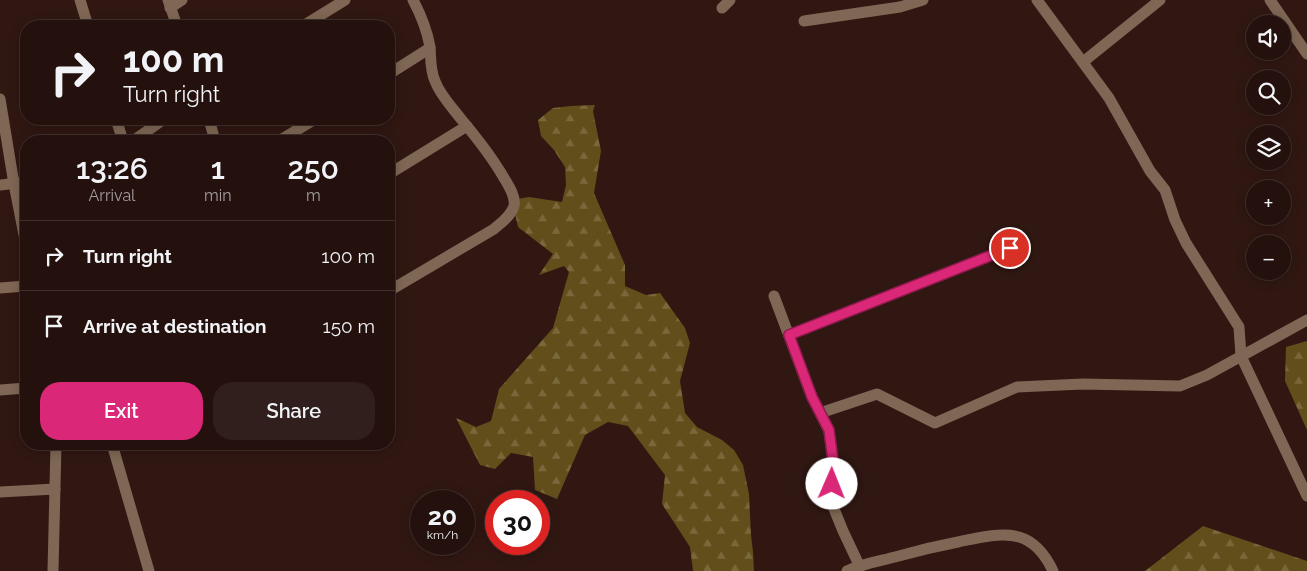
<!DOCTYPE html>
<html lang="en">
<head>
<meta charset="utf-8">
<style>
  :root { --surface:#24110e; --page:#301f1c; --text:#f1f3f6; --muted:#a39d9e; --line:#41312e; --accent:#db2777 }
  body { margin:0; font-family:Raleway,sans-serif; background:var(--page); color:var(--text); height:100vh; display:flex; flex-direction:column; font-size:19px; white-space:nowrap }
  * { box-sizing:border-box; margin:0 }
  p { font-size:16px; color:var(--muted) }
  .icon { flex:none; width:28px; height:28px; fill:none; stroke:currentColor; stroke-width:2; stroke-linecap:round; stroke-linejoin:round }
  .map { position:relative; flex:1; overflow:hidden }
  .sheet { position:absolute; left:20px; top:135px; width:375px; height:315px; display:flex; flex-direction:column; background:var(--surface); border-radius:20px; box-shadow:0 2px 12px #0003,0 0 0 1px var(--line) }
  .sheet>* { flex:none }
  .banner { position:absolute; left:20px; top:20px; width:375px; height:105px; border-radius:20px; box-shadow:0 2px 12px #0003,0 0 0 1px var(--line); background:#24110e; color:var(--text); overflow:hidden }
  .controls { position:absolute; left:1246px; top:15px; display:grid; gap:10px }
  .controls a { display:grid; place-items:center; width:45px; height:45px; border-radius:50%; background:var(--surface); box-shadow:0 2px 12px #0003,0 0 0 1px var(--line); font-size:25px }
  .speed { position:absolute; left:410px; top:490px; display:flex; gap:10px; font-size:25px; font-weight:700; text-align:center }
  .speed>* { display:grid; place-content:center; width:65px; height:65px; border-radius:50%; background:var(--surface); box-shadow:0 2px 12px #0003,0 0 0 1px var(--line); line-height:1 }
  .speed small { font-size:12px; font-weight:400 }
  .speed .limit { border:8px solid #d22; background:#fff; color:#111 }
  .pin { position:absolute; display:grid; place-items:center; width:42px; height:42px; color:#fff; margin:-21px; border:2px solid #fff; border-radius:50%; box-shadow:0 1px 5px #0007 }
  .me { position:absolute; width:55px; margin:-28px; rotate:1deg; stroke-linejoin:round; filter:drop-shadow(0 0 4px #0008) }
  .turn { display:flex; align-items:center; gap:18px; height:105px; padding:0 20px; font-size:22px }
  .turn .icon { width:65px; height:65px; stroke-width:2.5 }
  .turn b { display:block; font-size:35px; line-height:42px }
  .eta { display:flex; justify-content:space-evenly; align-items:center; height:85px; text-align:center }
  .eta b { font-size:30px; font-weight:600; line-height:35px }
  .cta { display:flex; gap:10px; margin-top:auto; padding:10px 20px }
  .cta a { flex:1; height:58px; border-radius:20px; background:var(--accent); color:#fff; font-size:20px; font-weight:600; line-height:58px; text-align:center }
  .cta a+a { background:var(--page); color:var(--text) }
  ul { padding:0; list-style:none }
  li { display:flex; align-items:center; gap:15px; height:70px; padding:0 20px; border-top:1px solid var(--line) }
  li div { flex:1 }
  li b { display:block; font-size:19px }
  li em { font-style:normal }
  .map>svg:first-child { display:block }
  .forest { fill:url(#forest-firs) }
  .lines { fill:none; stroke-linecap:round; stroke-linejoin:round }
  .minor { stroke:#7e6754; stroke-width:11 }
  .route-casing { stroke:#8e194d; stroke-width:12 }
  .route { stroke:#db2777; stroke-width:9 }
</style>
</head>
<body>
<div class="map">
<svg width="1307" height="571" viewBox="0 0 1307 571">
  <defs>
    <pattern id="forest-firs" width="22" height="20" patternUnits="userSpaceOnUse" patternTransform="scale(1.25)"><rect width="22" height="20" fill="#614e1a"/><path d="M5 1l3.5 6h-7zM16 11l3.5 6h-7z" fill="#79683b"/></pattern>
  </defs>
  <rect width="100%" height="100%" fill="#301712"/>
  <g class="forest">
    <polygon points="595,105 593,111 601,151 594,193 625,265 625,286 646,295 660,293 685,328 690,343 680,381 685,413 697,427 722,440 734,450 743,465 749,494 751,535 753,552 754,571 693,571 690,547 662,504 665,475 628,426 608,422 585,435 557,499 535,490 533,457 511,453 495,469 480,465 456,418 476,427 491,421 499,389 553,328 569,272 564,266 539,275 553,254 518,227 512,200 529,197 562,202 566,185 565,167 554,150 541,136 538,120 553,108 571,106"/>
    <polygon points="1307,341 1307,430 1285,381 1286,347"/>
    <polygon points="1203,526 1307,561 1307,571 1145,571"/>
  </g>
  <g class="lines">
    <g class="minor">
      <polyline points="80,0 88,26"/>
      <polyline points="168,0 177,26"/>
      <polyline points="1037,0 1109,98 1150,171 1165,190 1175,220 1186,243 1239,327 1241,356 1307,496"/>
      <polyline points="1270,0 1307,54"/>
      <polyline points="170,8 182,0"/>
      <polyline points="722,8 730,0"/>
      <polyline points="804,21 900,7 923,0"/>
      <polyline points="303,26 345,0"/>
      <polyline points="1083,62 1160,0"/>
      <polyline points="389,74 430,48"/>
      <polyline points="0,99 14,184 26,245"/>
      <polyline points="116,119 123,141"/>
      <polyline points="209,119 215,141"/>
      <polyline points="133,141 164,119"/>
      <polyline points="279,141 315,119"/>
      <polyline points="389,174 467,126"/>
      <polyline points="0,185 26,182"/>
      <polyline points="0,288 26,286"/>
      <path d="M 389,291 L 494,229 C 501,223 511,216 514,206 C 516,197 509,186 504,178 C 492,157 477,138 461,119 C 452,107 440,95 435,81 C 430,70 431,59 430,47 C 427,30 421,15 413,0"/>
      <polyline points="774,296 812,397 829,431 834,468 830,499 843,531 860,567"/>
      <polyline points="789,335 1010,248"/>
      <polyline points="0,390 26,388"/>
      <polyline points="820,413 877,394 935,423 1017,387 1083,384 1180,386 1207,375 1307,320"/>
      <polyline points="112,444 149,571"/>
      <polyline points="0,492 55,489"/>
      <polyline points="53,571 56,444"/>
      <path d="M 847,571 C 861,564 880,561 895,557 C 916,551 937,546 958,542 C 977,538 1000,532 1019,537 C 1036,542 1046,556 1053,571"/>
    </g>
  </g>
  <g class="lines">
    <g class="route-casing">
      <polyline id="route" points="832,484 834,468 829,430 812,397 789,335 1010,248"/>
    </g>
    <use href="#route" class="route"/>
  </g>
</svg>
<div class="controls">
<a><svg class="icon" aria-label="sound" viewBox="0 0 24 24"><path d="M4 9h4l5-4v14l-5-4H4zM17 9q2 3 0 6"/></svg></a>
<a><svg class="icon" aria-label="search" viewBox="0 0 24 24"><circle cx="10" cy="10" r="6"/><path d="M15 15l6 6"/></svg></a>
<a><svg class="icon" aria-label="layers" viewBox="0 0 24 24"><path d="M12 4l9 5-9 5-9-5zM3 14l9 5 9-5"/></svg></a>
<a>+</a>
<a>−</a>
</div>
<div class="speed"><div>20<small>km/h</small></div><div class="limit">30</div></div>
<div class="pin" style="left:1010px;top:248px;background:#d93025"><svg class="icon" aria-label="arrive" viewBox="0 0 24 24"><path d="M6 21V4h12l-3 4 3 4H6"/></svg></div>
<svg class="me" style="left:832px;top:484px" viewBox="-20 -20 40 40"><circle r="19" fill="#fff"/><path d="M0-13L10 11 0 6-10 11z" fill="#db2777"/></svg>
<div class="banner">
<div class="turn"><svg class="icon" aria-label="right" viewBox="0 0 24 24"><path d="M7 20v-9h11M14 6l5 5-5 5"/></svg><div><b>100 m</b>Turn right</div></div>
</div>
<section class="sheet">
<div class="eta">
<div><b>13:26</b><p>Arrival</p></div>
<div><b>1</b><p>min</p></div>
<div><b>250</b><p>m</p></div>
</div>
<ul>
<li><svg class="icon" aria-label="right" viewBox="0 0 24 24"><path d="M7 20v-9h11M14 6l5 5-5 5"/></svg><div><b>Turn right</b></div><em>100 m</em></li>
<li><svg class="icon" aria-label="arrive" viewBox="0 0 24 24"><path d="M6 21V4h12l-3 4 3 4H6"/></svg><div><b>Arrive at destination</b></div><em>150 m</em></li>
</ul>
<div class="cta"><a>Exit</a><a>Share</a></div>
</section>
</div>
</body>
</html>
